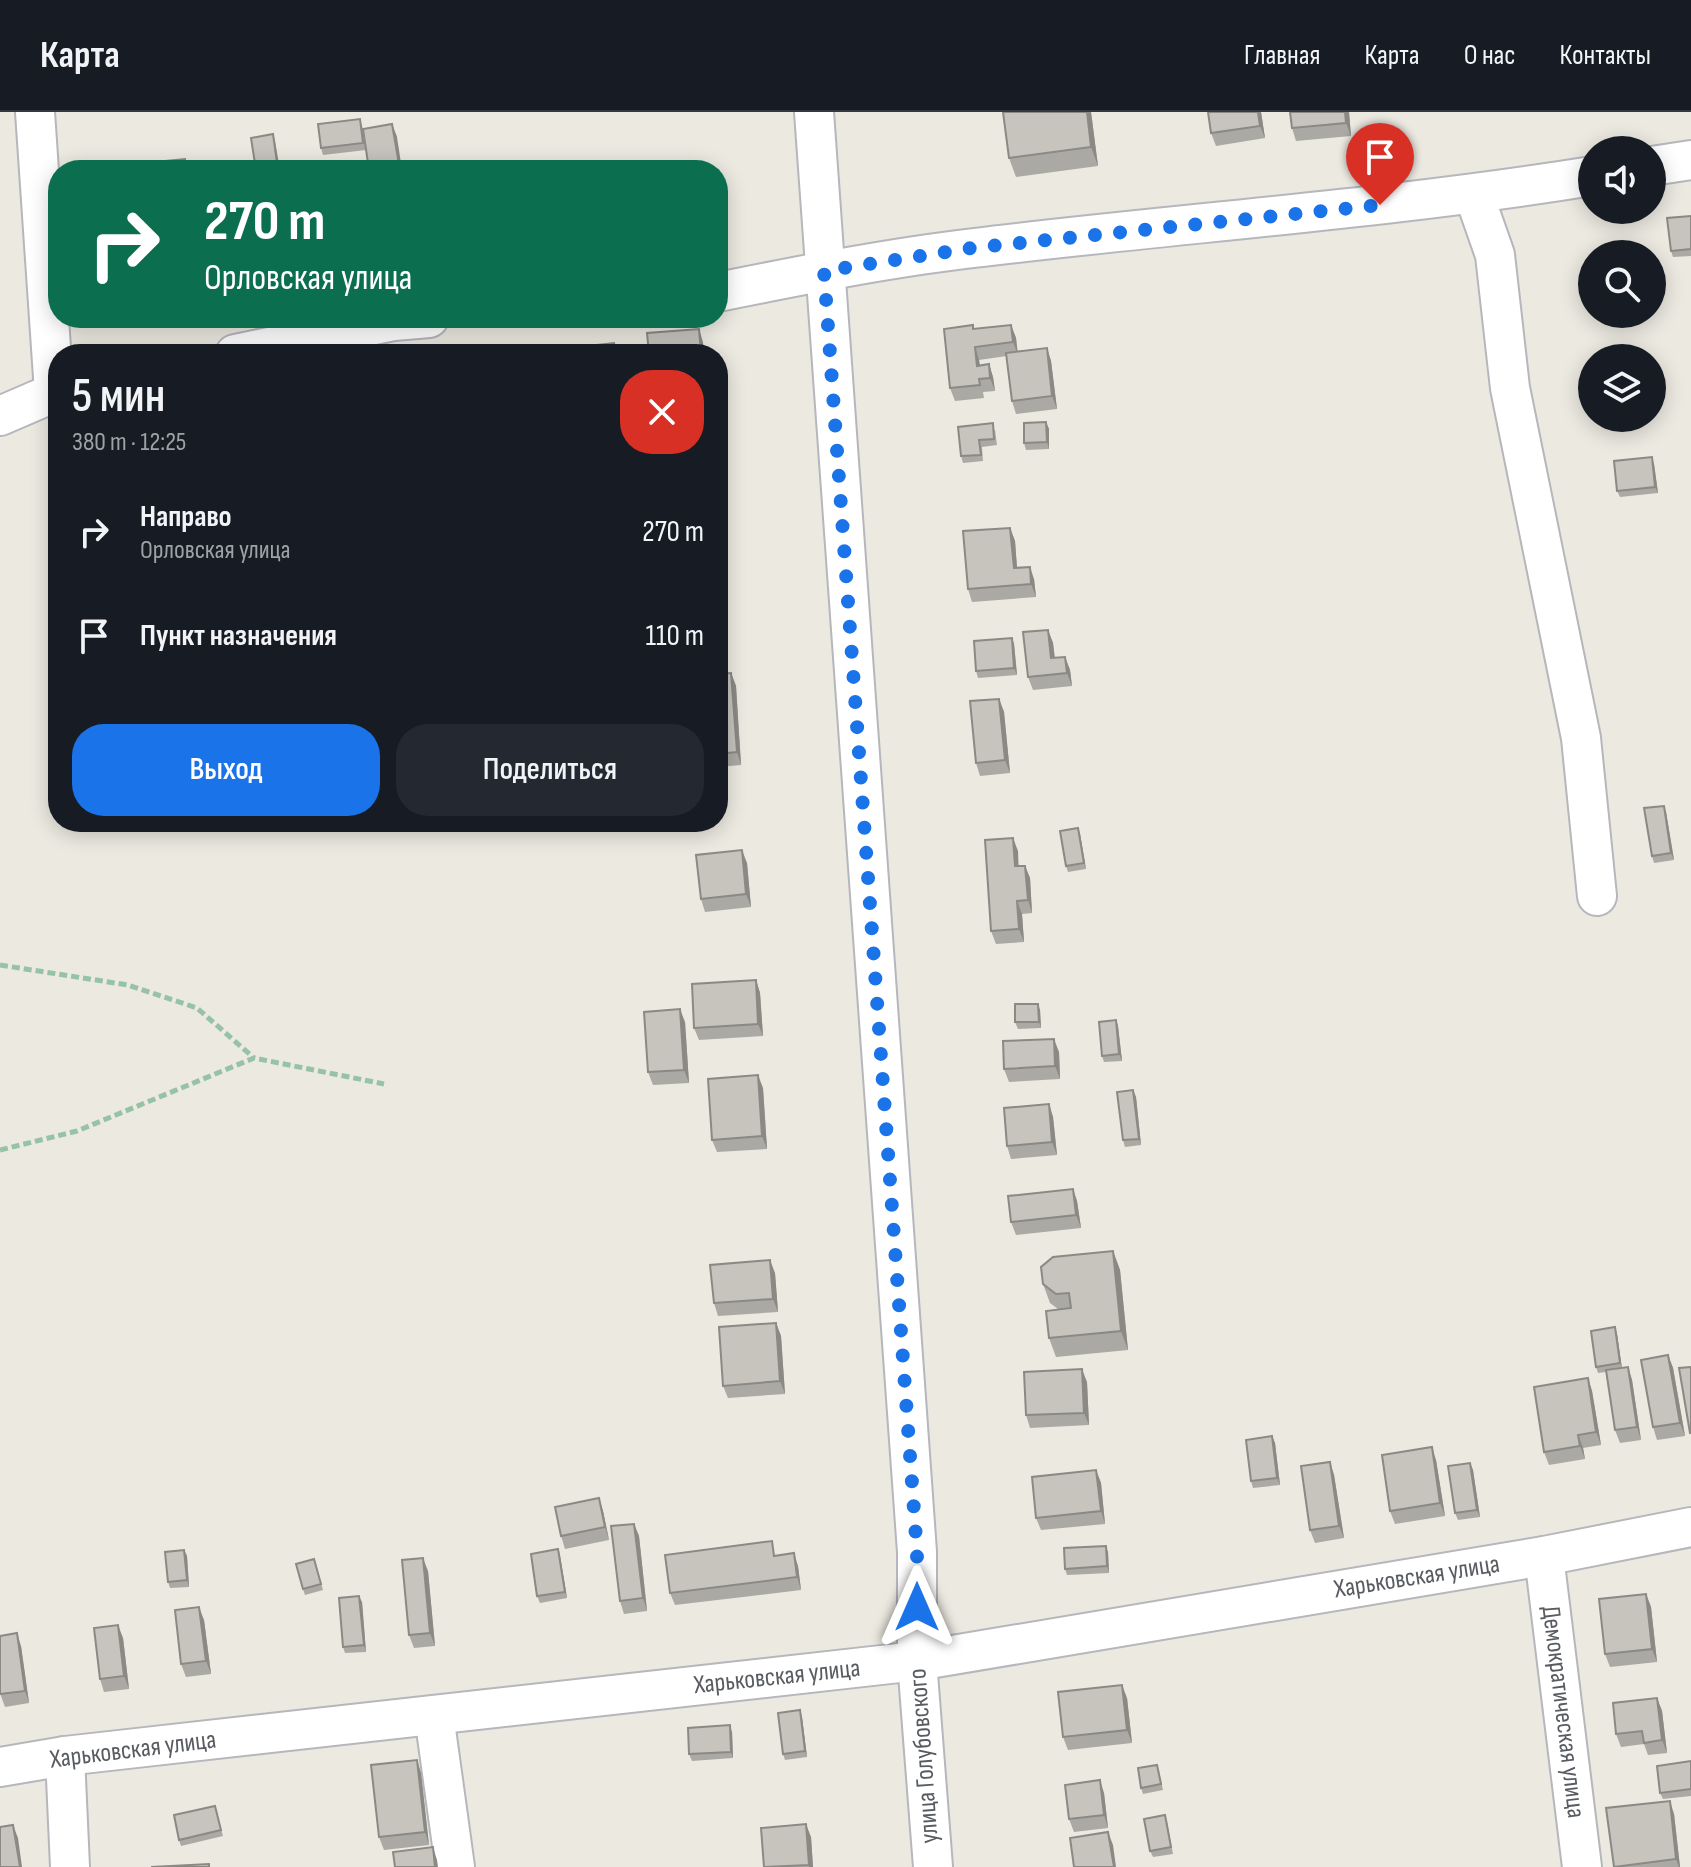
<!DOCTYPE html>
<html lang="ru">
<head>
<meta charset="utf-8">
<style>
  :root { --surface:#171b24; --page:#242831; --text:#f1f3f6; --muted:#9ea1a6; --line:#363941; --accent:#1a73e8 }
  body { margin:0; font-family:"Sofia Sans Condensed",sans-serif; background:var(--page); color:var(--text); height:100vh; display:flex; flex-direction:column; font-size:30px; white-space:nowrap }
  * { box-sizing:border-box; margin:0 }
  p { font-size:26px; color:var(--muted) }
  .icon { flex:none; width:44px; height:44px; fill:none; stroke:currentColor; stroke-width:2; stroke-linecap:round; stroke-linejoin:round }
  .map { position:relative; flex:1; overflow:hidden }
  .sheet { position:absolute; left:48px; top:232px; width:680px; height:488px; display:flex; flex-direction:column; background:var(--surface); border-radius:32px; box-shadow:0 4px 20px #0003 }
  .sheet>* { flex:none }
  .hud { position:absolute; left:48px; top:48px; width:680px; height:168px; border-radius:32px; box-shadow:0 4px 20px #0003; background:#0b6e4f; color:#fff; overflow:hidden }
  .tools { position:absolute; left:1578px; top:24px; display:grid; gap:16px }
  .tools a { display:grid; place-items:center; width:88px; height:88px; border-radius:50%; background:var(--surface); box-shadow:0 4px 20px #0003; font-size:40px }
  .pin { position:absolute; display:grid; place-items:center; width:68px; height:68px; color:#fff; margin:-82px -34px; border-radius:50% 50% 50% 0; rotate:-45deg; box-shadow:0 0 8px #0007 }
  .pin .icon { rotate:45deg }
  .me { position:absolute; width:88px; margin:-44px; rotate:0deg; stroke-linejoin:round; filter:drop-shadow(0 0 6px #0008) }
  .turn { display:flex; align-items:center; gap:28px; height:168px; padding:0 24px; font-size:36px }
  .turn .icon { width:104px; height:104px; stroke-width:2.5 }
  .turn b { display:block; font-size:56px; line-height:68px }
  .round { display:grid; place-items:center; flex:none; width:84px; height:84px; border-radius:32px; background:var(--page) }
  .overview { display:flex; align-items:center; justify-content:space-between; height:136px; padding:0 24px }
  h1 { font-size:48px; font-weight:600; line-height:60px }
  .button { display:flex; gap:16px; margin-top:auto; padding:16px 24px }
  .button a { flex:1; height:92px; border-radius:32px; background:var(--accent); color:#fff; font-size:32px; font-weight:600; line-height:92px; text-align:center }
  .button a+a { background:var(--page); color:var(--text) }
  ul { padding:0; list-style:none }
  li { display:flex; align-items:center; gap:24px; height:104px; padding:0 24px }
  li div { flex:1 }
  li b { display:block; font-size:30px }
  li em { font-style:normal }
  header { display:flex; align-items:center; gap:48px; box-sizing:border-box; height:112px; padding:0 40px; background:var(--surface); border-bottom:2px solid var(--line) }
  header strong { font-size:38px }
  nav { display:flex; gap:44px; margin-inline-start:auto; font-size:28px }
  .map>svg:first-child { display:block }
  .lines { fill:none; stroke-linecap:round; stroke-linejoin:round }
  .minor-casing { stroke:#b5b7bc; stroke-width:42 }
  .path { stroke:#96c2a5; stroke-width:5; stroke-dasharray:8 4; stroke-linecap:butt }
  .minor { stroke:#fff; stroke-width:38 }
  .wall { fill:#aaa9a3 }
  .shaded-wall { fill:#8b8984 }
  .building { fill:#c6c4bd; stroke:#8b8984; stroke-width:2 }
  .route { stroke:#1a73e8; stroke-width:14; stroke-dasharray:0 25.2 }
  .labels { text-anchor:middle; dominant-baseline:central; stroke-width:8; stroke-linejoin:round; paint-order:stroke }
  .street-label { font-size:26px; fill:#585c60; stroke:#fff }
</style>
</head>
<body>
<header>
<strong>Карта</strong>
<nav><a>Главная</a><a>Карта</a><a>О нас</a><a>Контакты</a></nav>
</header>
<div class="map">
<svg width="1691" height="1755" viewBox="0 0 1691 1755">
  <rect width="100%" height="100%" fill="#ebe9e0"/>
  <g class="lines">
    <g class="minor-casing">
      <g id="minor">
        <polyline points="35,0 54,280"/>
        <polyline points="814,0 917,1440 917,1549 933,1755"/>
        <polyline points="1652,54 1691,48"/>
        <polyline points="1474,83 1495,143 1510,276 1581,626 1597,784"/>
        <path d="M 718,180 C 803,163 888,146 974,136 C 1180,111 1387,97 1592,64"/>
        <polyline points="235,242 394,209 429,206"/>
        <polyline points="0,304 58,279"/>
        <polyline points="1544,1444 1582,1755"/>
        <polyline points="434,1603 455,1755"/>
        <polyline points="65,1644 70,1755"/>
        <polyline points="0,1655 65,1644 917,1549 1544,1444 1691,1415"/>
      </g>
    </g>
    <g class="path">
      <polyline points="0,853 128,873 197,896 254,946"/>
      <polyline points="0,1038 77,1019 254,946 384,972"/>
    </g>
    <use href="#minor" class="minor"/>
  </g>
  <g class="wall">
    <polygon points="1091,0 1098,54 1016,65 1009,46"/>
    <polygon points="1261,0 1265,26 1216,34 1211,21"/>
    <polygon points="1349,0 1351,24 1296,29 1292,16"/>
    <polygon points="360,7 363,17 392,12 397,25 366,38 323,43 321,36"/>
    <polygon points="1691,104 1691,144 1673,145 1671,139"/>
    <polygon points="1011,213 1016,226 1017,239 1047,236 1051,249 1057,297 1016,302 1012,289 1007,244 979,248 980,254 989,252 993,265 995,279 983,280 984,286 955,289 950,276 974,217"/>
    <polygon points="1046,310 1049,317 1049,337 1026,338 1024,331"/>
    <polygon points="958,315 995,318 997,333 982,335 983,349 963,351 961,344"/>
    <polygon points="1654,352 1658,381 1620,385 1617,379"/>
    <polygon points="718,360 723,409 718,410"/>
    <polygon points="1010,416 1015,429 1017,456 1034,467 1036,485 972,490 968,477"/>
    <polygon points="718,421 719,421 724,434 728,480 718,481"/>
    <polygon points="1048,518 1053,531 1055,546 1065,545 1070,558 1072,574 1033,578 1028,565"/>
    <polygon points="1012,526 1014,532 1017,563 978,566 976,559"/>
    <polygon points="731,561 736,574 741,653 718,655 718,562"/>
    <polygon points="999,587 1004,600 1010,661 980,664 976,651"/>
    <polygon points="1666,700 1674,748 1654,751 1652,744"/>
    <polygon points="1078,716 1080,722 1086,757 1068,760 1066,754"/>
    <polygon points="1018,739 1018,754 1025,754 1030,766 1032,801 1022,802 1024,830 996,832 991,819"/>
    <polygon points="747,751 751,795 705,800 701,787"/>
    <polygon points="756,868 760,881 763,924 699,928 694,916"/>
    <polygon points="1040,898 1041,916 1018,917 1015,910"/>
    <polygon points="1116,908 1118,914 1122,949 1104,950 1102,944"/>
    <polygon points="685,910 689,971 653,973 648,960"/>
    <polygon points="1059,940 1060,967 1009,970 1004,957"/>
    <polygon points="763,976 767,1037 717,1040 712,1028"/>
    <polygon points="1133,978 1136,985 1141,1033 1125,1035 1123,1028"/>
    <polygon points="1049,992 1053,1005 1057,1043 1011,1047 1007,1034"/>
    <polygon points="1073,1077 1077,1089 1081,1116 1016,1123 1011,1110"/>
    <polygon points="1113,1139 1120,1158 1128,1238 1056,1245 1049,1226 1058,1197 1050,1191 1043,1172"/>
    <polygon points="775,1161 778,1200 718,1204 714,1191"/>
    <polygon points="776,1211 781,1224 785,1282 728,1286 723,1274"/>
    <polygon points="1615,1215 1617,1222 1622,1256 1628,1255 1632,1268 1641,1328 1620,1331 1615,1318 1606,1260 1598,1261 1596,1255"/>
    <polygon points="1668,1243 1673,1256 1685,1324 1657,1328 1653,1315"/>
    <polygon points="1588,1266 1592,1279 1601,1333 1583,1336 1585,1347 1549,1353 1544,1340"/>
    <polygon points="1087,1270 1089,1313 1030,1316 1026,1303"/>
    <polygon points="1272,1324 1275,1331 1280,1373 1253,1376 1251,1369"/>
    <polygon points="1436,1348 1445,1404 1395,1412 1390,1399"/>
    <polygon points="1330,1350 1334,1363 1344,1426 1315,1431 1310,1418"/>
    <polygon points="1470,1351 1473,1358 1480,1405 1458,1408 1455,1401"/>
    <polygon points="1096,1358 1101,1371 1105,1412 1041,1418 1036,1406"/>
    <polygon points="599,1386 603,1399 609,1428 565,1437 561,1424"/>
    <polygon points="634,1412 639,1424 647,1499 624,1502 620,1489"/>
    <polygon points="558,1437 560,1444 567,1486 540,1491 537,1484"/>
    <polygon points="184,1438 187,1444 189,1475 170,1476 168,1470"/>
    <polygon points="1108,1440 1109,1461 1067,1463 1065,1457"/>
    <polygon points="777,1443 798,1454 801,1478 675,1493 670,1481"/>
    <polygon points="314,1447 323,1478 305,1483 303,1477"/>
    <polygon points="428,1459 435,1534 414,1536 409,1523"/>
    <polygon points="1646,1482 1651,1495 1657,1550 1610,1555 1605,1542"/>
    <polygon points="362,1490 366,1540 345,1541 343,1535"/>
    <polygon points="204,1508 211,1562 186,1565 181,1552"/>
    <polygon points="123,1526 129,1577 104,1580 100,1567"/>
    <polygon points="21,1534 29,1591 5,1595 0,1581"/>
    <polygon points="1127,1586 1132,1631 1068,1638 1063,1625"/>
    <polygon points="1657,1586 1662,1599 1667,1641 1648,1643 1644,1632 1621,1635 1616,1622"/>
    <polygon points="802,1605 807,1645 785,1648 783,1642"/>
    <polygon points="732,1620 733,1646 692,1649 689,1642"/>
    <polygon points="417,1648 421,1661 429,1733 384,1738 379,1725"/>
    <polygon points="1691,1649 1691,1684 1663,1687 1660,1681"/>
    <polygon points="1159,1659 1163,1678 1143,1682 1141,1676"/>
    <polygon points="1104,1681 1108,1716 1074,1720 1069,1707"/>
    <polygon points="215,1694 223,1724 181,1734 179,1728"/>
    <polygon points="1674,1702 1680,1755 1614,1755"/>
    <polygon points="1167,1709 1173,1742 1153,1745 1150,1739"/>
    <polygon points="811,1725 813,1755 764,1755"/>
  </g>
  <g class="shaded-wall">
    <polygon points="1087,0 1091,0 1098,54 1091,35"/>
    <polygon points="1258,0 1261,0 1265,26 1260,14"/>
    <polygon points="1345,0 1349,0 1351,24 1346,11"/>
    <polygon points="392,12 397,25 402,58 400,58"/>
    <polygon points="273,22 275,29 280,58 278,58"/>
    <polygon points="1011,213 1016,226 1018,243 1013,230"/>
    <polygon points="699,217 703,230 704,242 701,242"/>
    <polygon points="975,235 979,248 982,267 977,254"/>
    <polygon points="1047,236 1051,249 1057,297 1052,284"/>
    <polygon points="989,252 993,265 995,279 990,266"/>
    <polygon points="1046,310 1049,317 1049,337 1047,330"/>
    <polygon points="1652,345 1654,352 1658,381 1655,375"/>
    <polygon points="718,360 723,409 718,397"/>
    <polygon points="1010,416 1015,429 1018,469 1014,456"/>
    <polygon points="719,421 724,434 728,480 723,467"/>
    <polygon points="1030,455 1034,467 1036,485 1031,472"/>
    <polygon points="1048,518 1053,531 1056,559 1051,546"/>
    <polygon points="1012,526 1014,532 1017,563 1014,556"/>
    <polygon points="1065,545 1070,558 1072,574 1067,561"/>
    <polygon points="731,561 736,574 741,653 737,640"/>
    <polygon points="999,587 1004,600 1010,661 1005,648"/>
    <polygon points="1664,694 1666,700 1674,748 1671,741"/>
    <polygon points="1078,716 1080,722 1086,757 1084,751"/>
    <polygon points="1013,726 1018,739 1019,767 1015,754"/>
    <polygon points="742,738 747,751 751,795 746,782"/>
    <polygon points="1025,754 1030,766 1032,801 1028,788"/>
    <polygon points="1017,789 1022,802 1024,830 1019,817"/>
    <polygon points="756,868 760,881 763,924 758,912"/>
    <polygon points="1038,892 1040,898 1041,916 1039,910"/>
    <polygon points="680,897 685,910 689,971 684,958"/>
    <polygon points="1116,908 1118,914 1122,949 1119,942"/>
    <polygon points="1054,927 1059,940 1060,967 1055,954"/>
    <polygon points="758,963 763,976 767,1037 762,1024"/>
    <polygon points="1133,978 1136,985 1141,1033 1139,1027"/>
    <polygon points="1049,992 1053,1005 1057,1043 1052,1030"/>
    <polygon points="1073,1077 1077,1089 1081,1116 1076,1103"/>
    <polygon points="1113,1139 1120,1158 1128,1238 1121,1219"/>
    <polygon points="770,1148 775,1161 778,1200 773,1187"/>
    <polygon points="776,1211 781,1224 785,1282 780,1269"/>
    <polygon points="1615,1215 1617,1222 1622,1257 1620,1251"/>
    <polygon points="1668,1243 1673,1256 1685,1324 1680,1311"/>
    <polygon points="1628,1255 1632,1268 1641,1328 1637,1315"/>
    <polygon points="1082,1257 1087,1270 1089,1313 1084,1301"/>
    <polygon points="1588,1266 1592,1279 1601,1333 1596,1320"/>
    <polygon points="1578,1323 1583,1336 1585,1347 1580,1334"/>
    <polygon points="1272,1324 1275,1331 1280,1373 1277,1366"/>
    <polygon points="1432,1335 1436,1348 1445,1404 1440,1391"/>
    <polygon points="1330,1350 1334,1363 1344,1426 1339,1414"/>
    <polygon points="1470,1351 1473,1358 1480,1405 1477,1398"/>
    <polygon points="1096,1358 1101,1371 1105,1412 1101,1399"/>
    <polygon points="599,1386 603,1399 609,1428 605,1415"/>
    <polygon points="634,1412 639,1424 647,1499 643,1486"/>
    <polygon points="1106,1434 1108,1440 1109,1461 1107,1454"/>
    <polygon points="558,1437 560,1444 567,1486 565,1480"/>
    <polygon points="184,1438 187,1444 189,1475 187,1468"/>
    <polygon points="794,1441 798,1454 801,1478 797,1465"/>
    <polygon points="423,1446 428,1459 435,1534 430,1521"/>
    <polygon points="1646,1482 1651,1495 1657,1550 1652,1537"/>
    <polygon points="359,1484 362,1490 366,1540 364,1533"/>
    <polygon points="199,1495 204,1508 211,1562 206,1549"/>
    <polygon points="118,1513 123,1526 129,1577 124,1564"/>
    <polygon points="17,1521 21,1534 29,1591 25,1579"/>
    <polygon points="1122,1573 1127,1586 1132,1631 1127,1618"/>
    <polygon points="1657,1586 1662,1599 1667,1641 1662,1628"/>
    <polygon points="800,1598 802,1605 807,1645 805,1639"/>
    <polygon points="730,1613 732,1620 733,1646 731,1640"/>
    <polygon points="417,1648 421,1661 429,1733 425,1720"/>
    <polygon points="1100,1668 1104,1681 1108,1716 1104,1703"/>
    <polygon points="1670,1689 1674,1702 1680,1755 1679,1755 1676,1747"/>
    <polygon points="806,1712 811,1725 813,1755 809,1755 809,1753"/>
    <polygon points="13,1713 18,1726 22,1755 20,1755"/>
    <polygon points="1108,1720 1113,1733 1116,1755 1114,1755"/>
    <polygon points="433,1735 437,1748 438,1755 435,1755"/>
  </g>
  <g class="building">
    <polygon points="1003,0 1087,0 1091,35 1009,46"/>
    <polygon points="1208,0 1258,0 1260,14 1211,21"/>
    <polygon points="1290,0 1345,0 1346,11 1292,16"/>
    <polygon points="360,7 363,31 321,36 318,12"/>
    <polygon points="392,12 400,58 369,58 363,17"/>
    <polygon points="273,22 278,58 256,58 251,26"/>
    <polygon points="185,47 186,58 94,58 94,56"/>
    <polygon points="1691,104 1691,137 1671,139 1667,106"/>
    <polygon points="973,213 973,217 1011,213 1013,230 975,235 977,254 989,252 990,266 979,267 980,273 950,276 944,217"/>
    <polygon points="699,217 701,242 649,242 647,221"/>
    <polygon points="614,231 616,242 580,242 579,235"/>
    <polygon points="1047,236 1052,284 1012,289 1006,241"/>
    <polygon points="447,239 447,242 423,242"/>
    <polygon points="1046,310 1047,330 1024,331 1024,311"/>
    <polygon points="993,311 994,327 979,328 981,343 961,344 958,315"/>
    <polygon points="1652,345 1655,375 1617,379 1614,349"/>
    <polygon points="1010,416 1014,456 1030,455 1031,472 968,477 963,419"/>
    <polygon points="718,421 719,421 723,467 718,467"/>
    <polygon points="1048,518 1051,546 1065,545 1067,561 1028,565 1023,520"/>
    <polygon points="1012,526 1014,556 976,559 974,529"/>
    <polygon points="731,561 737,640 718,642 718,562"/>
    <polygon points="999,587 1005,648 976,651 970,589"/>
    <polygon points="1664,694 1671,741 1652,744 1644,696"/>
    <polygon points="1078,716 1084,751 1066,754 1060,719"/>
    <polygon points="1013,726 1015,754 1025,754 1028,788 1017,789 1019,817 991,819 985,728"/>
    <polygon points="742,738 746,782 701,787 696,743"/>
    <polygon points="756,868 758,912 694,916 692,872"/>
    <polygon points="1015,892 1038,892 1039,910 1015,910"/>
    <polygon points="680,897 684,958 648,960 644,900"/>
    <polygon points="1116,908 1119,942 1102,944 1099,910"/>
    <polygon points="1054,927 1055,954 1004,957 1003,929"/>
    <polygon points="758,963 762,1024 712,1028 708,967"/>
    <polygon points="1133,978 1139,1027 1123,1028 1117,980"/>
    <polygon points="1049,992 1052,1030 1007,1034 1004,996"/>
    <polygon points="1073,1077 1076,1103 1011,1110 1008,1084"/>
    <polygon points="1113,1139 1121,1219 1049,1226 1046,1199 1071,1196 1069,1181 1056,1182 1043,1172 1041,1155 1053,1145"/>
    <polygon points="770,1148 773,1187 714,1191 710,1153"/>
    <polygon points="776,1211 780,1269 723,1274 719,1215"/>
    <polygon points="1615,1215 1620,1251 1596,1255 1591,1219"/>
    <polygon points="1668,1243 1680,1311 1653,1315 1641,1248"/>
    <polygon points="1628,1255 1637,1315 1615,1318 1606,1258"/>
    <polygon points="1691,1255 1691,1321 1690,1321 1679,1256"/>
    <polygon points="1082,1257 1084,1301 1026,1303 1024,1260"/>
    <polygon points="1588,1266 1596,1320 1578,1323 1580,1334 1544,1340 1534,1275"/>
    <polygon points="1272,1324 1277,1366 1251,1369 1246,1328"/>
    <polygon points="1432,1335 1440,1391 1390,1399 1382,1343"/>
    <polygon points="1330,1350 1339,1414 1310,1418 1301,1354"/>
    <polygon points="1470,1351 1477,1398 1455,1401 1448,1354"/>
    <polygon points="1096,1358 1101,1399 1036,1406 1032,1365"/>
    <polygon points="599,1386 605,1415 561,1424 555,1395"/>
    <polygon points="634,1412 643,1486 620,1489 611,1414"/>
    <polygon points="772,1429 774,1444 794,1441 797,1465 670,1481 665,1443"/>
    <polygon points="1106,1434 1107,1454 1065,1457 1064,1436"/>
    <polygon points="558,1437 565,1480 537,1484 531,1442"/>
    <polygon points="184,1438 187,1468 168,1470 165,1440"/>
    <polygon points="423,1446 430,1521 409,1523 402,1448"/>
    <polygon points="314,1447 321,1472 303,1477 296,1452"/>
    <polygon points="1646,1482 1652,1537 1605,1542 1599,1487"/>
    <polygon points="359,1484 364,1533 343,1535 339,1486"/>
    <polygon points="199,1495 206,1549 181,1552 175,1498"/>
    <polygon points="118,1513 124,1564 100,1567 94,1516"/>
    <polygon points="17,1521 25,1579 0,1582 0,1524"/>
    <polygon points="1122,1573 1127,1618 1063,1625 1058,1580"/>
    <polygon points="1657,1586 1662,1628 1644,1631 1642,1619 1616,1622 1613,1591"/>
    <polygon points="800,1598 805,1639 783,1642 778,1601"/>
    <polygon points="730,1613 731,1640 689,1642 688,1616"/>
    <polygon points="417,1648 425,1720 379,1725 371,1653"/>
    <polygon points="1691,1649 1691,1677 1660,1681 1657,1654"/>
    <polygon points="1157,1653 1161,1672 1141,1676 1138,1656"/>
    <polygon points="1100,1668 1104,1703 1069,1707 1065,1673"/>
    <polygon points="1670,1689 1676,1747 1614,1755 1606,1696"/>
    <polygon points="215,1694 221,1718 179,1728 174,1703"/>
    <polygon points="1165,1703 1171,1735 1150,1739 1144,1707"/>
    <polygon points="806,1712 809,1753 764,1755 761,1716"/>
    <polygon points="13,1713 20,1755 0,1755 0,1715"/>
    <polygon points="1108,1720 1114,1755 1074,1755 1070,1726"/>
    <polygon points="433,1735 435,1755 395,1755 393,1740"/>
    <polygon points="209,1752 209,1755 151,1755"/>
  </g>
  <g class="lines">
    <polyline class="route" points="917,1495 917,1440 824,159 972,136 1380,93"/>
  </g>
  <g class="labels">
    <g class="street-label">
      <text transform="translate(1417 1465) rotate(-9)">Харьковская улица</text>
      <text transform="translate(777 1565) rotate(-6)">Харьковская улица</text>
      <text transform="translate(1563 1600) rotate(83)">Демократическая улица</text>
      <text transform="translate(133 1638) rotate(-7)">Харьковская улица</text>
      <text transform="translate(924 1644) rotate(-94)">улица Голубовского</text>
    </g>
  </g>
</svg>
<div class="tools">
<a><svg class="icon" aria-label="sound" viewBox="0 0 24 24"><path d="M4 9h4l5-4v14l-5-4H4zM17 9q2 3 0 6"/></svg></a>
<a><svg class="icon" aria-label="search" viewBox="0 0 24 24"><circle cx="10" cy="10" r="6"/><path d="M15 15l6 6"/></svg></a>
<a><svg class="icon" aria-label="layers" viewBox="0 0 24 24"><path d="M12 4l9 5-9 5-9-5zM3 14l9 5 9-5"/></svg></a>
</div>
<div class="pin" style="left:1380px;top:93px;background:#d93025"><svg class="icon" aria-label="arrive" viewBox="0 0 24 24"><path d="M6 21V4h12l-3 4 3 4H6"/></svg></div>
<svg class="me" style="left:917px;top:1495px" viewBox="-20 -20 40 40"><path d="M0-17L14 15 0 8-14 15z" fill="#1a73e8" stroke="#fff" stroke-width="4"/></svg>
<div class="hud">
<div class="turn"><svg class="icon" aria-label="right" viewBox="0 0 24 24"><path d="M7 20v-9h11M14 6l5 5-5 5"/></svg><div><b>270 m</b>Орловская улица</div></div>
</div>
<section class="sheet">
<div class="overview"><div><h1>5 мин</h1><p>380 m · 12:25</p></div><a class="round" style="background:#d93025;color:#fff"><svg class="icon" aria-label="close" viewBox="0 0 24 24"><path d="M6 6l12 12M18 6L6 18"/></svg></a></div>
<ul>
<li><svg class="icon" aria-label="right" viewBox="0 0 24 24"><path d="M7 20v-9h11M14 6l5 5-5 5"/></svg><div><b>Направо</b><p>Орловская улица</p></div><em>270 m</em></li>
<li><svg class="icon" aria-label="arrive" viewBox="0 0 24 24"><path d="M6 21V4h12l-3 4 3 4H6"/></svg><div><b>Пункт назначения</b></div><em>110 m</em></li>
</ul>
<div class="button"><a>Выход</a><a>Поделиться</a></div>
</section>
</div>
</body>
</html>
